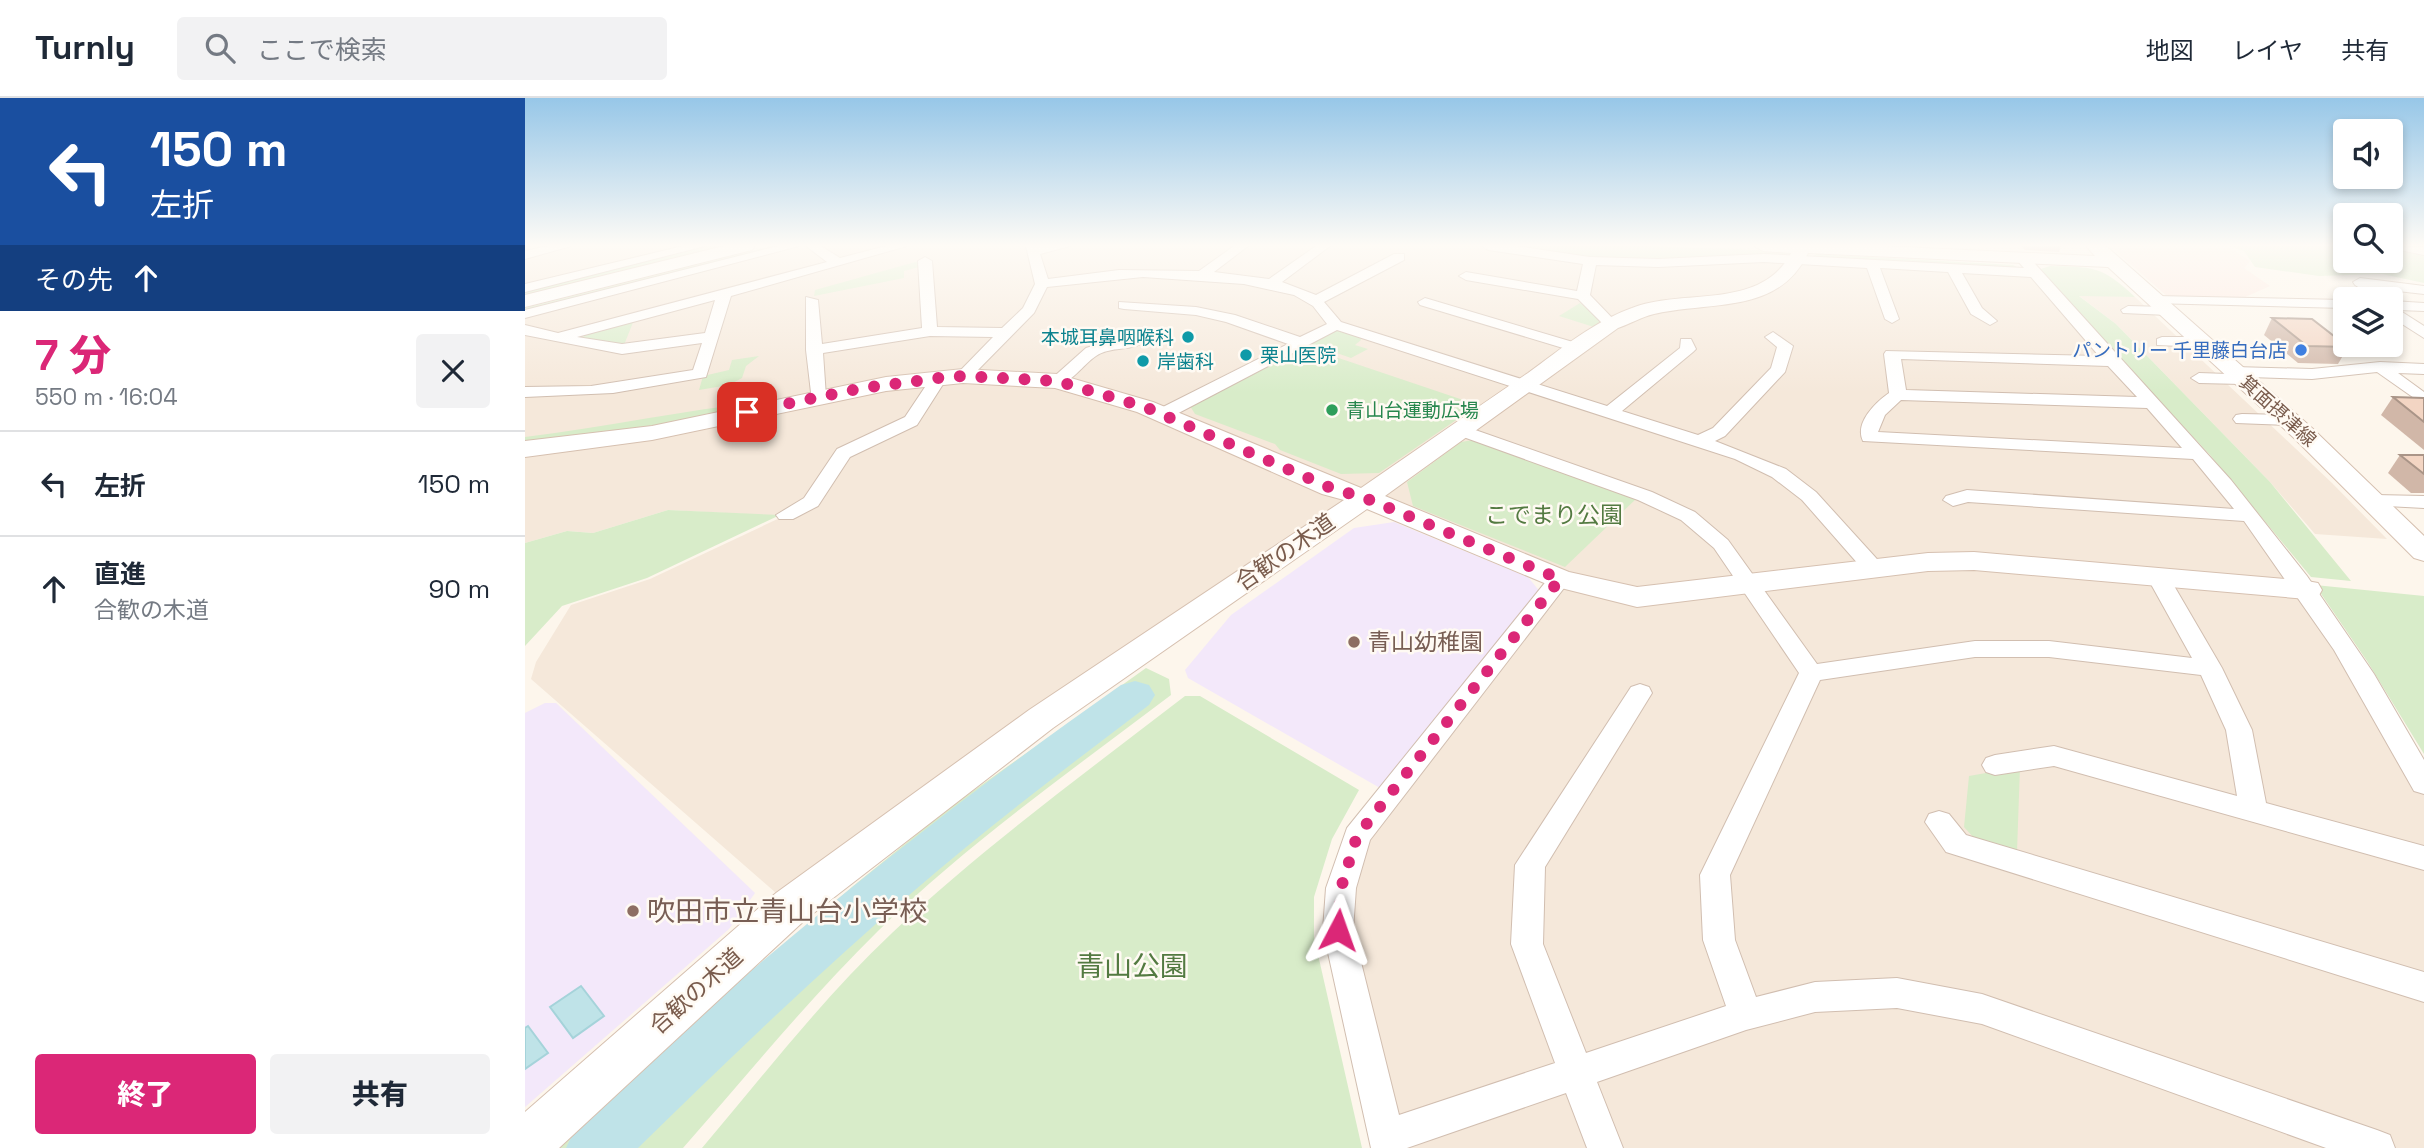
<!DOCTYPE html>
<html lang="ja">
<head>
<meta charset="utf-8">
<style>
  :root { --surface:#fff; --page:#f2f2f3; --text:#1f2937; --muted:#747a83; --line:#e0e1e3; --accent:#db2777 }
  body { margin:0; font-family:"Space Grotesk","Noto Sans JP",sans-serif; background:var(--page); color:var(--text); height:100vh; display:flex; flex-direction:column; font-size:26px; white-space:nowrap }
  * { box-sizing:border-box; margin:0 }
  p { font-size:23px; color:var(--muted) }
  .icon { flex:none; width:38px; height:38px; fill:none; stroke:currentColor; stroke-width:2; stroke-linecap:round; stroke-linejoin:round }
  .map { position:relative; flex:1; overflow:hidden }
  .drawer { display:flex; flex-direction:column; background:var(--surface); width:525px }
  .drawer>* { flex:none }
  .guide { background:#1a4fa0; color:#fff; overflow:hidden }
  .tools { position:absolute; left:1808px; top:21px; display:grid; gap:14px }
  .tools a { display:grid; place-items:center; width:70px; height:70px; border-radius:7px; background:var(--surface); box-shadow:0 4px 10px #0003; font-size:35px }
  .pin { position:absolute; display:grid; place-items:center; width:60px; height:60px; color:#fff; margin:-30px; border-radius:14px; box-shadow:0 4px 10px #0006 }
  .me { position:absolute; width:77px; margin:-38px; rotate:4deg; stroke-linejoin:round; filter:drop-shadow(0 0 5px #0008) }
  .turn { display:flex; align-items:center; gap:24px; height:147px; padding:0 35px; font-size:32px }
  .turn .icon { width:91px; height:91px; stroke-width:2.5 }
  .turn b { display:block; font-size:49px; line-height:60px }
  .then { display:flex; align-items:center; height:66px; padding:0 35px; background:#0003; gap:14px; font-size:26px }
  .round { display:grid; place-items:center; flex:none; width:74px; height:74px; border-radius:7px; background:var(--page) }
  .headline { display:flex; align-items:center; justify-content:space-between; height:119px; padding:0 35px }
  h1 { font-size:42px; font-weight:800; line-height:52px; color:var(--accent) }
  .cta { display:flex; gap:14px; margin-top:auto; padding:14px 35px }
  .cta a { flex:1; height:80px; border-radius:7px; background:var(--accent); color:#fff; font-size:28px; font-weight:800; line-height:80px; text-align:center }
  .cta a+a { background:var(--page); color:var(--text) }
  ul { padding:0; list-style:none }
  li { display:flex; align-items:center; gap:21px; height:105px; padding:0 35px; border-top:2px solid var(--line) }
  li div { flex:1 }
  li b { display:block; font-size:26px }
  li em { font-style:normal }
  header { display:flex; align-items:center; gap:42px; box-sizing:border-box; height:98px; padding:0 35px; background:var(--surface); border-bottom:2px solid var(--line) }
  header strong { font-size:33px }
  nav { display:flex; gap:38px; margin-inline-start:auto; font-size:24px }
  .search { width:490px; height:63px; background:var(--page); display:flex; align-items:center; gap:18px; box-sizing:border-box; padding:0 24px; border-radius:7px; color:var(--muted); font-size:26px }
  main { display:flex; flex:1; min-height:0 }
  .map>svg:first-child { display:block }
  .residential { fill:#f5e8da }
  .commercial { fill:#fde8e0 }
  .education { fill:#f3e8fa }
  .green { fill:#d8ecc9 }
  .water { fill:#bfe3e8; stroke:#a5d3da; stroke-width:2 }
  .lines { fill:none; stroke-linecap:round; stroke-linejoin:round }
  .river { fill:#bfe3e8; fill-rule:evenodd }
  .street-casing { stroke:#d1beb0; stroke-width:2 }
  .secondary-casing { stroke:#d6c0b0; stroke-width:2 }
  .street { fill:#fff; fill-rule:evenodd }
  .secondary { fill:#fff; fill-rule:evenodd }
  .wall { fill:#d1b7a8 }
  .building { fill:#f3d5c3; stroke:#aa9588; stroke-width:2 }
  .route { stroke:#db2777; stroke-width:12; stroke-dasharray:0 21.6 }
  .culture-dot { fill:#0f9aa8; stroke:#fffaf3; stroke-width:2.5 }
  .shop-dot { fill:#3f7fe0; stroke:#fffaf3; stroke-width:2.5 }
  .leisure-dot { fill:#2e9e5b; stroke:#fffaf3; stroke-width:2.5 }
  .education-dot { fill:#8d6e63; stroke:#fffaf3; stroke-width:2.5 }
  .labels { text-anchor:middle; dominant-baseline:central; stroke-width:5; stroke-linejoin:round; paint-order:stroke }
  .far-culture-label { font-size:19px; fill:#0d838f; stroke:#fffaf3; text-anchor:start }
  .far-shop-label { font-size:19px; fill:#366cbe; stroke:#fffaf3; text-anchor:end }
  .far-leisure-label { font-size:19px; fill:#27864d; stroke:#fffaf3; text-anchor:start }
  .far-street-label { font-size:19px; fill:#7a5c4d; stroke:#fffaf3 }
  .park-label { font-size:23px; fill:#537a41; stroke:#fffaf3 }
  .street-label { font-size:23px; fill:#7a5c4d; stroke:#fffaf3 }
  .education-label { font-size:23px; fill:#785e54; stroke:#fffaf3; text-anchor:start }
  .near-education-label { font-size:28px; fill:#785e54; stroke:#fffaf3; text-anchor:start }
  .near-park-label { font-size:28px; fill:#537a41; stroke:#fffaf3 }
</style>
</head>
<body>
<header>
<strong>Turnly</strong>
<div class="search"><svg class="icon" aria-label="search" viewBox="0 0 24 24"><circle cx="10" cy="10" r="6"/><path d="M15 15l6 6"/></svg>ここで検索</div>
<nav><a>地図</a><a>レイヤ</a><a>共有</a></nav>
</header>
<main>
<section class="drawer">
<div class="guide">
<div class="turn"><svg class="icon" aria-label="left" viewBox="0 0 24 24"><path d="M17 20v-9H6M10 6l-5 5 5 5"/></svg><div><b>150 m</b>左折</div></div>
<div class="then">その先<svg class="icon" aria-label="ahead" viewBox="0 0 24 24"><path d="M12 20V5M6 11l6-6 6 6"/></svg></div>
</div>
<div class="headline"><div><h1>7 分</h1><p>550 m · 16:04</p></div><a class="round"><svg class="icon" aria-label="close" viewBox="0 0 24 24"><path d="M6 6l12 12M18 6L6 18"/></svg></a></div>
<ul>
<li><svg class="icon" aria-label="left" viewBox="0 0 24 24"><path d="M17 20v-9H6M10 6l-5 5 5 5"/></svg><div><b>左折</b></div><em>150 m</em></li>
<li><svg class="icon" aria-label="ahead" viewBox="0 0 24 24"><path d="M12 20V5M6 11l6-6 6 6"/></svg><div><b>直進</b><p>合歓の木道</p></div><em>90 m</em></li>
</ul>
<div class="cta"><a>終了</a><a>共有</a></div>
</section>
<div class="map">
<svg width="1899" height="1050" viewBox="0 0 1899 1050">
  <rect width="100%" height="100%" fill="#fdf6ec"/>
  <g class="residential">
    <polygon points="0,148 174,148 0,190"/>
    <polygon points="268,148 963,148 1510,175 1726,418 1899,686 1899,1050 864,1050 813,833 832,738 1035,481 840,400 266,808 6,581 11,564 46,507 125,481 259,418 143,412 68,435 42,433 0,445 0,216"/>
    <polygon points="1553,197 1610,199 1807,385 1862,441 1790,436 1745,384 1591,226"/>
  </g>
  <polygon class="commercial" points="1585,148 1702,148 1725,163 1719,170 1745,188 1718,200 1643,199"/>
  <g class="education">
    <polygon points="869,424 1003,479 1016,495 855,690 663,580 660,572 706,517 829,430"/>
    <polygon points="20,605 31,605 230,795 204,831 0,1009 0,615"/>
  </g>
  <g class="green">
    <polygon points="181,148 199,148 0,197 0,192"/>
    <polygon points="246,148 263,148 0,215 0,210"/>
    <polygon points="979,148 1125,148 1259,153 1264,157 1118,162 1045,158"/>
    <polygon points="1703,148 1820,148 1820,163 1866,163 1866,148 1899,153 1899,185 1857,176 1794,178 1730,169 1719,153"/>
    <polygon points="1292,156 1488,167 1497,172 1285,159"/>
    <polygon points="394,163 394,169 379,173 379,180 289,198 290,192"/>
    <path d="M 1525,168 C 1569,169 1577,168 1610,199 L 1554,198 L 1591,226 L 1745,384 L 1826,483 L 1786,479 L 1685,357 L 1513,172 Z"/>
    <polygon points="1055,205 1077,223 1077,227 1072,230 1034,218"/>
    <polygon points="109,222 99,247 58,240 59,237"/>
    <polygon points="817,232 835,239 836,242 830,247 843,251 826,260 783,245 808,233"/>
    <polygon points="778,248 953,307 854,375 816,376 755,352 750,346 670,316 665,308"/>
    <polygon points="234,258 221,268 217,280 204,287 174,292 178,278 204,272 207,262"/>
    <path d="M 250,303 L 129,328 L 0,345 L 0,339 C 84,329 166,310 250,303 Z"/>
    <polygon points="948,342 1112,400 1040,469 888,408 882,384 936,344"/>
    <polygon points="143,412 255,417 122,480 37,508 0,548 0,445 42,433 68,435"/>
    <polygon points="1790,487 1899,498 1899,656 1842,563"/>
    <path d="M 621,570 L 644,581 L 646,597 C 546,673 443,745 353,833 C 284,901 222,977 158,1050 L 34,1050 L 327,789 L 424,710 Z"/>
    <path d="M 660,598 L 675,598 L 834,692 L 807,741 L 789,799 L 789,839 L 837,1050 L 177,1050 C 239,977 297,901 367,835 C 459,749 560,675 660,598 Z"/>
    <polygon points="1495,669 1492,754 1450,741 1439,729 1444,678"/>
  </g>
  <g class="water">
    <polygon points="56,888 79,918 48,940 25,909"/>
    <polygon points="3,928 23,955 0,971 0,930"/>
  </g>
  <g class="lines">
    <path class="river" d="M 610,583 L 624,587 L 630,597 L 624,607 C 545,667 465,727 390,792 C 294,874 203,962 113,1050 L 41,1050 C 59,1008 116,968 151,938 C 293,812 441,696 596,587 Z"/>
    <g class="street-casing">
      <g id="street">
        <polygon points="23,148 46,148 0,161 0,153"/>
        <polygon points="158,148 180,148 0,194 0,186"/>
        <polygon points="253,148 274,148 0,220 0,212"/>
        <path d="M 281,148 L 296,148 L 315,160 L 361,148 L 382,148 L 206,198 L 181,279 L 88,295 L 0,299 L 0,289 L 66,288 L 168,272 L 177,245 L 97,256 L 0,237 L 0,227 L 33,235 L 302,164 ZM 190,202 L 180,235 L 97,246 L 52,239 Z"/>
        <polygon points="501,148 545,148 515,156 523,181 594,172 674,173 709,148 723,148 689,174 744,181 791,148 805,148 757,184 791,197 869,156 879,156 879,162 799,204 816,224 1082,308 1155,250 1156,241 1166,241 1171,251 1168,254 1097,313 1173,337 1188,330 1246,270 1252,249 1240,239 1248,234 1268,248 1260,274 1200,338 1190,343 1261,371 1291,394 1361,471 1358,476 1342,476 1277,402 1247,379 1210,361 812,232 644,320 632,320 629,316 632,312 763,246 701,224 671,217 599,211 594,210 594,204 671,209 710,217 775,239 802,226 788,208 769,197 719,186 618,179 522,189 509,215 444,281 438,283 430,278 468,239 405,238 298,255 301,299 293,304 287,303 281,252 281,199 293,202 297,246 397,230 393,163 400,159 407,163 412,229 477,230 498,210 510,186"/>
        <path d="M 957,148 L 990,148 L 1065,159 L 1133,161 L 1239,156 L 1499,170 L 1491,161 L 1503,158 L 1706,382 L 1782,478 L 1849,576 L 1899,662 L 1899,696 L 1889,693 L 1809,552 L 1719,423 L 1443,404 L 1428,408 L 1418,402 L 1421,398 L 1442,392 L 1709,411 L 1668,361 L 1338,343 C 1329,325 1351,304 1364,295 L 1359,256 L 1361,253 L 1574,258 L 1506,179 L 1437,175 L 1457,210 L 1472,223 L 1465,227 L 1446,216 L 1423,174 L 1355,170 L 1374,221 L 1367,225 L 1360,221 L 1342,170 L 1239,164 L 1133,169 L 1071,167 L 1065,197 L 1093,226 L 1086,230 L 1081,229 L 1053,201 L 941,182 L 934,178 L 941,174 L 1052,193 L 1058,166 L 963,152 ZM 1376,261 L 1583,268 L 1612,299 L 1381,292 ZM 1376,302 L 1622,310 L 1657,350 L 1353,334 L 1360,317 Z"/>
        <polygon points="1869,148 1899,149 1899,157 1870,151"/>
        <polygon points="1835,180 1899,188 1899,196 1855,191 1866,198 1867,203 1899,205 1899,213 1874,212 1899,228 1899,240 1866,219 1866,201 1852,201 1830,187 1828,184"/>
        <polygon points="1631,198 1820,202 1820,210 1626,205 1624,202"/>
        <polygon points="900,200 1058,247 1061,250 1058,253 1048,253 895,207 893,204"/>
        <polygon points="1603,208 1643,209 1650,213 1643,217 1598,215 1596,212"/>
        <path d="M 596,239 L 614,242 L 617,245 C 608,253 585,248 571,258 C 557,267 543,291 526,286 L 524,283 L 561,250 Z"/>
        <polygon points="1637,239 1678,239 1686,244 1678,249 1632,247 1632,241"/>
        <polygon points="1855,264 1899,266 1899,276 1873,275 1899,294 1899,307 1852,274 1787,281 1724,279 1723,284 1717,286 1674,285 1666,280 1674,275 1703,276 1704,271 1710,269 1787,271"/>
        <polygon points="414,275 422,280 392,327 325,359 293,408 268,421 254,421 251,417 279,400 312,351 380,319 408,277"/>
        <polygon points="1717,316 1763,317 1772,322 1763,327 1711,325 1708,321 1711,317"/>
        <polygon points="936,327 1127,394 1170,414 1203,442 1292,566 1450,543 1524,543 1667,560 1622,479 1625,474 1641,474 1697,570 1727,632 1741,705 1899,748 1899,772 1529,668 1470,677 1461,674 1457,667 1461,660 1470,657 1529,648 1712,698 1701,632 1676,577 1524,559 1450,559 1295,582 1205,777 1210,842 1231,899 1290,884 1372,880 1457,896 1852,1032 1865,1037 1870,1050 1801,1050 1457,926 1372,910 1290,914 1221,932 1072,984 1098,1050 1062,1050 1041,995 882,1050 846,1050 798,832 801,790 822,730 1027,476 1043,476 1046,481 845,742 831,790 828,832 874,1017 1030,965 986,846 990,767 1106,589 1115,586 1124,589 1127,595 1020,769 1018,846 1061,955 1201,908 1178,842 1175,777 1274,575 1189,450 1156,422 1113,402 930,336 927,332"/>
        <polygon points="1850,397 1899,398 1899,410 1843,407 1840,403 1843,399"/>
        <polygon points="1414,713 1424,716 1441,737 1899,874 1899,904 1421,754 1400,724 1404,716"/>
      </g>
    </g>
    <g class="secondary-casing">
      <g id="secondary">
        <polygon points="199,148 230,148 227,152 0,209 0,197"/>
        <path d="M 1229,148 L 1357,148 L 1570,158 L 1561,148 L 1581,148 L 1787,330 L 1899,438 L 1899,463 L 1889,460 L 1769,340 L 1583,169 L 1283,155 C 1254,217 1185,203 1129,216 C 1116,219 1105,226 1093,230 L 860,398 L 1044,474 L 1112,489 L 1403,455 L 1449,454 L 1782,483 L 1793,485 L 1797,492 L 1793,499 L 1782,501 L 1449,472 L 1403,473 L 1112,509 L 1024,487 L 842,411 L 528,630 L 281,821 L 34,1050 L 0,1050 L 0,1014 L 251,795 L 504,612 L 819,402 L 797,396 L 612,314 L 530,290 L 438,285 L 361,293 L 127,342 L 0,359 L 0,343 L 127,328 L 361,279 L 438,271 L 532,276 L 628,304 L 836,390 C 892,352 947,313 1003,275 C 1036,251 1068,224 1107,210 C 1158,190 1236,213 1266,155 L 1238,153 Z"/>
      </g>
    </g>
    <use href="#street" class="street"/>
    <use href="#secondary" class="secondary"/>
  </g>
  <g class="wall">
    <polygon points="1496,148 1536,148 1534,154 1500,152"/>
    <polygon points="1747,220 1823,249 1813,266 1773,265 1739,237"/>
    <polygon points="1868,299 1899,300 1899,352 1856,317"/>
    <polygon points="1875,357 1899,357 1899,395 1886,395 1863,375"/>
  </g>
  <g class="building">
    <polygon points="1747,220 1787,221 1823,249 1782,248"/>
    <polygon points="1868,299 1899,300 1899,324"/>
    <polygon points="1875,357 1899,357 1899,376"/>
  </g>
  <linearGradient id="sky" x2="0" y2="1"><stop stop-color="#97c7e8"/><stop offset="0.5" stop-color="#fefbf6"/><stop offset="1" stop-color="#fefbf6" stop-opacity="0"/></linearGradient>
  <rect width="1899" height="295" fill="url(#sky)"/>
  <g class="lines">
    <polyline class="route" points="222,314 338,290 414,280 438,278 532,283 620,309 806,390 840,400 1035,481 832,738 816,790 813,832"/>
  </g>
  <g class="culture-dot">
    <circle cx="663" cy="239" r="7"/>
    <circle cx="721" cy="257" r="7"/>
    <circle cx="618" cy="263" r="7"/>
  </g>
  <circle class="shop-dot" cx="1776" cy="252" r="7"/>
  <circle class="leisure-dot" cx="807" cy="312" r="7"/>
  <g class="education-dot">
    <circle cx="829" cy="544" r="7"/>
    <circle cx="108" cy="813" r="7"/>
  </g>
  <g class="labels">
    <g class="far-culture-label">
      <text x="649" y="239" text-anchor="end">本城耳鼻咽喉科</text>
      <text x="735" y="257">栗山医院</text>
      <text x="632" y="263">岸歯科</text>
    </g>
    <g class="far-shop-label">
      <text x="1762" y="252">パントリー 千里藤白台店</text>
    </g>
    <g class="far-leisure-label">
      <text x="821" y="312">青山台運動広場</text>
    </g>
    <g class="far-street-label">
      <text transform="translate(1753 313) rotate(42)">箕面摂津線</text>
    </g>
    <g class="park-label">
      <text x="1029" y="417">こでまり公園</text>
    </g>
    <g class="street-label">
      <text transform="translate(760 454) rotate(-35)">合歓の木道</text>
      <text transform="translate(171 893) rotate(-42)">合歓の木道</text>
    </g>
    <g class="education-label">
      <text x="843" y="544">青山幼稚園</text>
    </g>
    <g class="near-education-label">
      <text x="122" y="813">吹田市立青山台小学校</text>
    </g>
    <g class="near-park-label">
      <text x="607" y="868">青山公園</text>
    </g>
  </g>
</svg>
<div class="tools">
<a><svg class="icon" aria-label="sound" viewBox="0 0 24 24"><path d="M4 9h4l5-4v14l-5-4H4zM17 9q2 3 0 6"/></svg></a>
<a><svg class="icon" aria-label="search" viewBox="0 0 24 24"><circle cx="10" cy="10" r="6"/><path d="M15 15l6 6"/></svg></a>
<a><svg class="icon" aria-label="layers" viewBox="0 0 24 24"><path d="M12 4l9 5-9 5-9-5zM3 14l9 5 9-5"/></svg></a>
</div>
<div class="pin" style="left:222px;top:314px;background:#d93025"><svg class="icon" aria-label="arrive" viewBox="0 0 24 24"><path d="M6 21V4h12l-3 4 3 4H6"/></svg></div>
<svg class="me" style="left:813px;top:832px" viewBox="-20 -20 40 40"><path d="M0-17L14 15 0 8-14 15z" fill="#db2777" stroke="#fff" stroke-width="4"/></svg>
</div>
</main>
</body>
</html>
